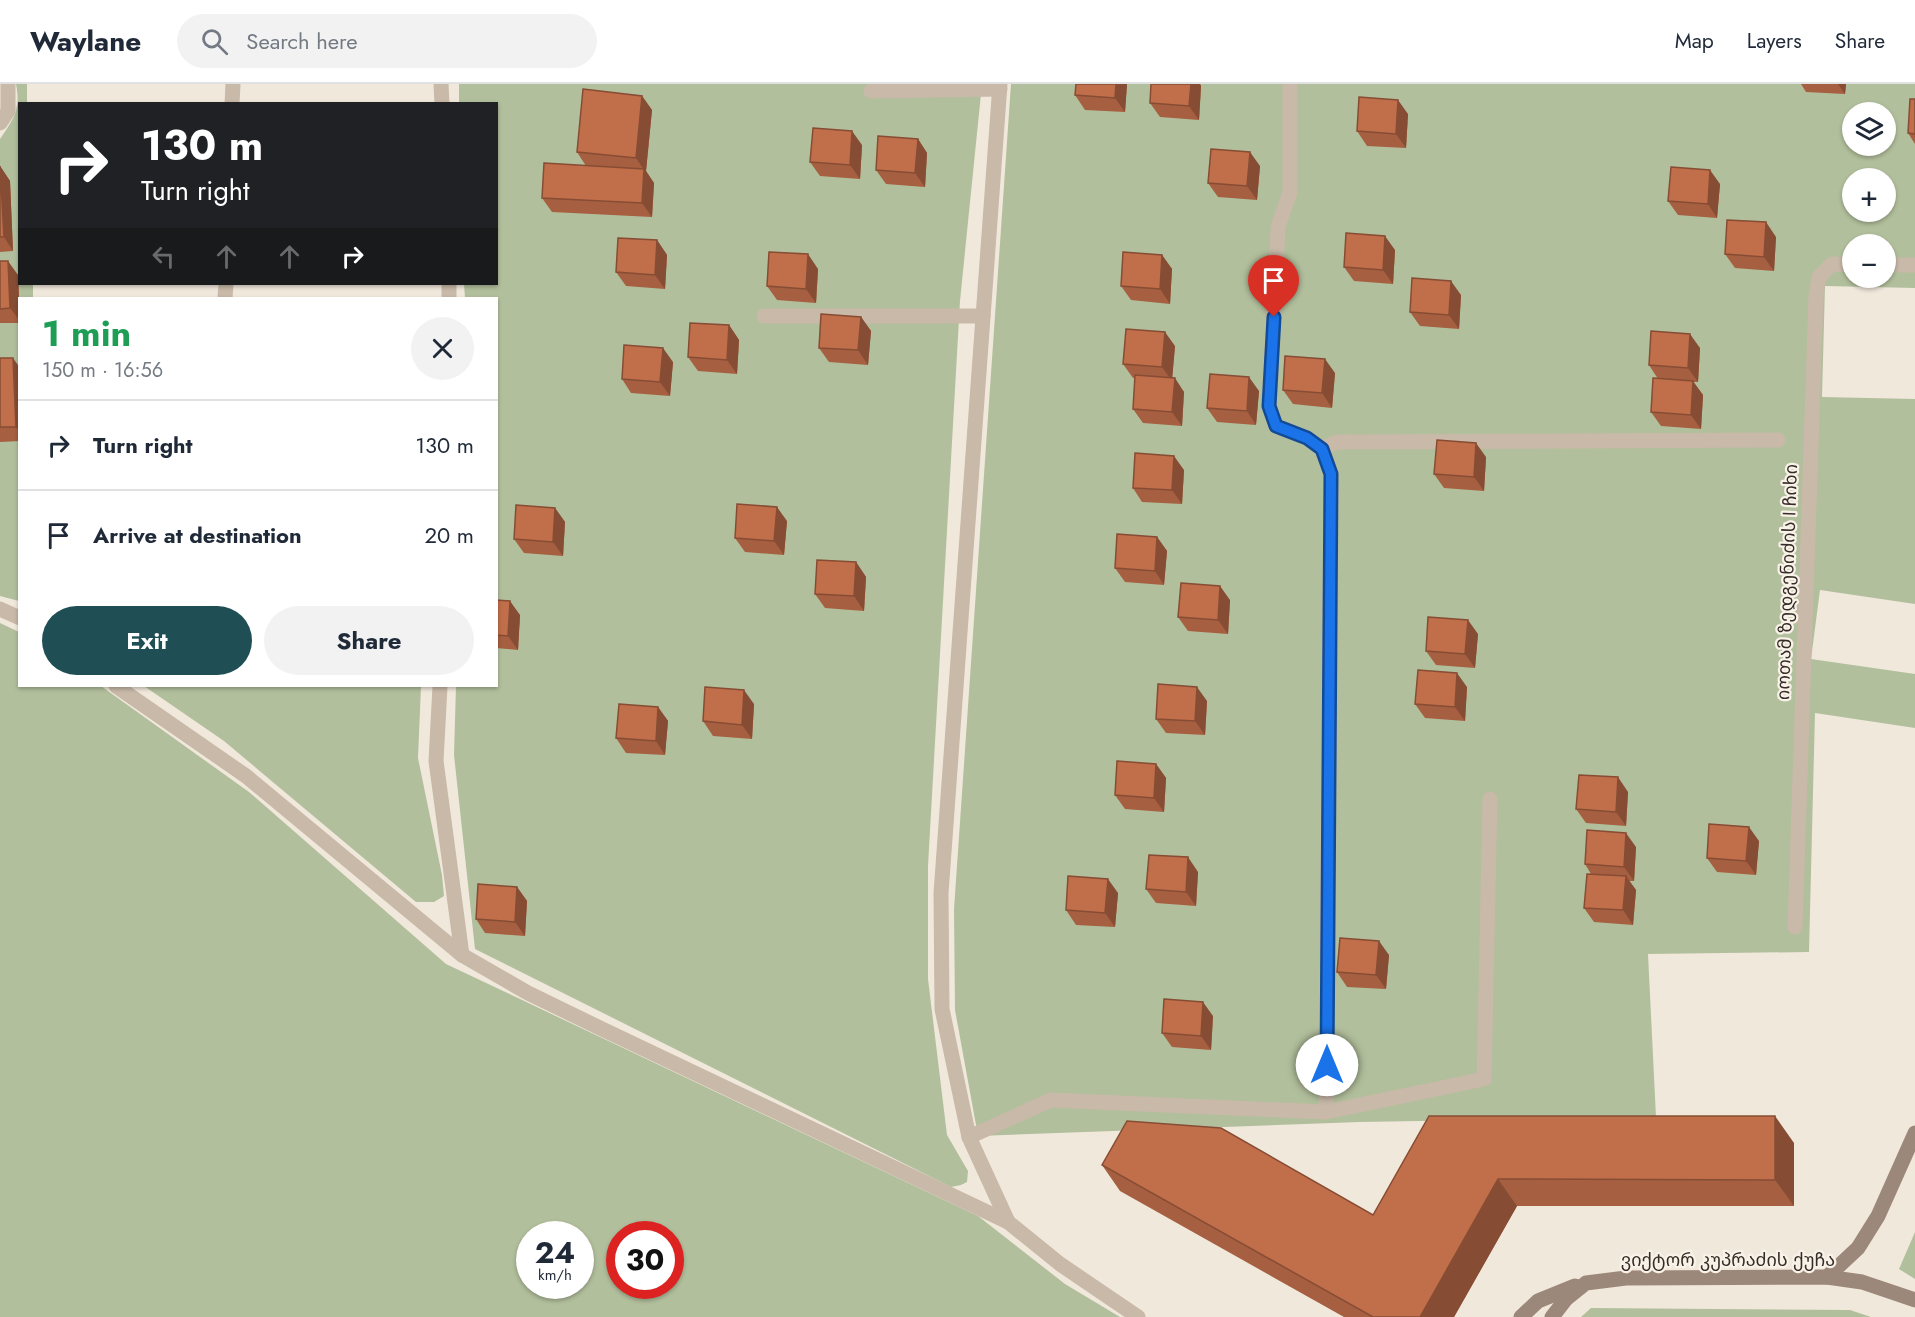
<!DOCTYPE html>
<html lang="en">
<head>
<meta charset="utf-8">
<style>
  :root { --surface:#fff; --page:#f2f2f3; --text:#1f2937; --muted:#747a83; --line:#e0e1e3; --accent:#1f4f55 }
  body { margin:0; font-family:Jost,"Noto Sans Georgian",sans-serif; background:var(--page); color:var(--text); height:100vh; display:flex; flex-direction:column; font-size:22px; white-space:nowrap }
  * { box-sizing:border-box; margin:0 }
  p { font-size:20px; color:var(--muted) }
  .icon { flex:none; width:33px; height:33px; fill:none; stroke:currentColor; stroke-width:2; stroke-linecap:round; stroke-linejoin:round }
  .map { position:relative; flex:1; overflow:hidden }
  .sheet { position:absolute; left:18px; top:213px; width:480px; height:390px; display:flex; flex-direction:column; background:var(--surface); border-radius:0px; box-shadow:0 2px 4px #0004 }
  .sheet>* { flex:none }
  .banner { position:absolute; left:18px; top:18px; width:480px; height:183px; border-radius:0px; box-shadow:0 2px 4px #0004; background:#202124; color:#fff; overflow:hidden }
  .buttons { position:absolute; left:1842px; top:18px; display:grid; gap:12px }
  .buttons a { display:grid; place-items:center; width:54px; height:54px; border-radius:50%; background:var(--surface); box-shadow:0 2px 4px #0004; font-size:30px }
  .speed { position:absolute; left:516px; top:1137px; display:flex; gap:12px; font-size:30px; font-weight:700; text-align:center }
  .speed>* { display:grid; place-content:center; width:78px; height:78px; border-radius:50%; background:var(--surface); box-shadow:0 2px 4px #0004; line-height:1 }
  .speed small { font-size:15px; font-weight:400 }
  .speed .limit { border:9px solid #d22; background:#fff; color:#111 }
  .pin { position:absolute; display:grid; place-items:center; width:51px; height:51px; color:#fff; margin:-62px -26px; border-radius:50% 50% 50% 0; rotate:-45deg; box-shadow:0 0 6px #0007 }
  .pin .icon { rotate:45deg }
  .me { position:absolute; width:66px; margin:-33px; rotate:0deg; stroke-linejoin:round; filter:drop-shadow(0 0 4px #0008) }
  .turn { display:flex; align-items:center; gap:21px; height:126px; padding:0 24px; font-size:27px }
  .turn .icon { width:78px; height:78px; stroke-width:2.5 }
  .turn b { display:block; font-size:42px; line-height:51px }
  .lanes { display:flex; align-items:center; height:57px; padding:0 24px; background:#0003; justify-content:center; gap:30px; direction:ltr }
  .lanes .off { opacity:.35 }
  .round { display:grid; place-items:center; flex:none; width:63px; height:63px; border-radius:32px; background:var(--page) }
  .overview { display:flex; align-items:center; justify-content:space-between; height:102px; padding:0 24px }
  h1 { font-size:36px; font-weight:700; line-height:45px; color:#1e9e55 }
  .action { display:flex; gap:12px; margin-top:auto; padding:12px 24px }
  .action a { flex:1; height:69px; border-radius:36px; background:var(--accent); color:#fff; font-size:24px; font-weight:700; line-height:69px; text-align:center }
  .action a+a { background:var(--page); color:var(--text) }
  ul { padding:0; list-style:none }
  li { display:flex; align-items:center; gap:18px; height:90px; padding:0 24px; border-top:2px solid var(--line) }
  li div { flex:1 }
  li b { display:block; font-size:22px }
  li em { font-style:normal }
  header { display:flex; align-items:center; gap:36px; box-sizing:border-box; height:84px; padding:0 30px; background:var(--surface); border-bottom:2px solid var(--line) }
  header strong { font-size:28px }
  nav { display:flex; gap:33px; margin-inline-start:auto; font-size:21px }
  .search { width:420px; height:54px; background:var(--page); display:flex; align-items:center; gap:15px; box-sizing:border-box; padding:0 21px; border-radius:33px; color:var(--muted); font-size:22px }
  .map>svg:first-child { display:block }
  .green { fill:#b2bf9c; fill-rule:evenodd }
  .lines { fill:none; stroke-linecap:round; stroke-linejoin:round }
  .service { stroke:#c8b9a8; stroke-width:15 }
  .minor { stroke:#c8b9a8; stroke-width:15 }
  .secondary { stroke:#9c887a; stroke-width:15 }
  .wall { fill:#a65f40 }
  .shaded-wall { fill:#874d34 }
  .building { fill:#c16e4a; stroke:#874d34; stroke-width:1.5 }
  .route-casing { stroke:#114b97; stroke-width:15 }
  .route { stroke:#1a73e8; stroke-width:10 }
  .labels { text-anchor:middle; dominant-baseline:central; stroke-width:4.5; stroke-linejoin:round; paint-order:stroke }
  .street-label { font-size:18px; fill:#362d28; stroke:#f9f2e8 }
</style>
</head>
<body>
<header>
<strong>Waylane</strong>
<div class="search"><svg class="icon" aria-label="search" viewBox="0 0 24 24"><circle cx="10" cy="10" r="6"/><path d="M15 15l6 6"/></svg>Search here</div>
<nav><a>Map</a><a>Layers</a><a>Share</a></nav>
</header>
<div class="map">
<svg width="1915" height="1233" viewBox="0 0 1915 1233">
  <rect width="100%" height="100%" fill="#f1e8dc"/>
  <g class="green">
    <path d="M 16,0 L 27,0 L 27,19 L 20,20 L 20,200 L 33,200 L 33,214 L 20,214 L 19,517 L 0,512 L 0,55 C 14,34 21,26 16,0 Z"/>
    <polygon points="459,0 982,0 960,217 928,782 928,895 947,1051 968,1087 967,1098 961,1101 951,1103 475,865 454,671 456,602 496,602 496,214 465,214 464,200 496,200 496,20 459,19"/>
    <path d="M 1011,0 L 1915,0 L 1915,204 L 1825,202 L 1822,313 L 1915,315 L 1915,520 L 1820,506 L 1811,575 L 1915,590 L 1915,644 L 1815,629 L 1809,868 L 1648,870 L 1656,1033 L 1360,1038 L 978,1052 L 955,926 L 954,825 ZM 1852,28 L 1886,28 L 1886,62 L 1852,62 ZM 1852,94 L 1886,94 L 1886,128 L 1852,128 ZM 1852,160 L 1886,160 L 1886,194 L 1852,194 Z"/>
    <path d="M 0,539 L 19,548 L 20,602 L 101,602 L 249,708 L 446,880 L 978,1132 L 1065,1200 L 1120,1233 L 0,1233 ZM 530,1150 L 580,1150 L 580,1202 L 530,1202 ZM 620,1150 L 670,1150 L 670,1202 L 620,1202 Z"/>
    <polygon points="144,602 421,602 418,674 442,791 444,812 434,818 416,818 224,657"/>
    <polygon points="1915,1148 1915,1195 1899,1185"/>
    <polygon points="1591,1224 1850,1226 1871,1233 1581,1233"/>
  </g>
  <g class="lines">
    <g class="service">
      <polyline points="871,7 1000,5"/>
      <polyline points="232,20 233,0"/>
      <polyline points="225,214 226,200"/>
      <polyline points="764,232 983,232"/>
    </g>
    <g class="minor">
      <polyline points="441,0 442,20"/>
      <polyline points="1000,0 941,809 942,925 969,1053 1008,1138"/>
      <polyline points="1290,0 1290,108 1278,143 1269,322 1276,342 1307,354 1322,365 1331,390 1326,1028"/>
      <polyline points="0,39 8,27 8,0"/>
      <polyline points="1886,181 1915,181"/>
      <polyline points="449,200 449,214"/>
      <polyline points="1322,365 1337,358 1778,356"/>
      <polyline points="0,525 20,534"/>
      <polyline points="116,602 246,692 462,871 528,909 602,945 1008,1138 1060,1180 1138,1233"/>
      <polyline points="440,602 436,677 462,871"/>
      <polyline points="1795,843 1816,211 1819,193 1832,180 1852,181"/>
      <polyline points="969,1053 1051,1016 1326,1028 1484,995 1490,715"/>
    </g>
    <g class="secondary">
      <polyline points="1827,1193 1858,1164 1878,1132 1915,1049"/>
      <polyline points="1521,1233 1538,1217 1575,1202"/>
      <polyline points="1552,1233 1566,1215 1586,1199 1626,1194 1827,1193 1862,1198 1915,1216"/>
    </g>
  </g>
  <g class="wall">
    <polygon points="1127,0 1125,28 1085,26 1075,11"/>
    <polygon points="1151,0 1200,0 1201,2 1199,36 1160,33 1150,19"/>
    <polygon points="1801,0 1846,0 1845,10 1806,8"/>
    <polygon points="642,12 652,26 646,87 654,99 652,133 552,128 542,114 586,82 577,68"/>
    <polygon points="1915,15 1915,60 1908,49"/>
    <polygon points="1408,30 1406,64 1367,62 1357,47"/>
    <polygon points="918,55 927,69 925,103 886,100 876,86"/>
    <polygon points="862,61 860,95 820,92 810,78"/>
    <polygon points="0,82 10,97 13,167 0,168"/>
    <polygon points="1260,82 1257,116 1218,113 1208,99"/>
    <polygon points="1720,100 1717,134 1678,131 1668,117"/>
    <polygon points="1776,153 1774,187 1735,184 1725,170"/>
    <polygon points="657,156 667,171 665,205 626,202 616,188"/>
    <polygon points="1395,166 1393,200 1354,197 1344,183"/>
    <polygon points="1162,171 1172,185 1170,220 1131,216 1121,202"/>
    <polygon points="0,177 18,191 20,239 0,239"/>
    <polygon points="818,185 816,219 777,216 767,202"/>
    <polygon points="1461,211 1459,245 1420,242 1410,228"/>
    <polygon points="861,233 871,247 868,281 829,278 819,264"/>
    <polygon points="729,241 739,256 737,290 698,287 688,273"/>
    <polygon points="1175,262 1172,294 1184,308 1182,342 1143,339 1133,325 1135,294 1133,294 1123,280"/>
    <polygon points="1700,264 1698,298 1693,298 1703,311 1701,345 1661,342 1651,328 1658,295 1649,281"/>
    <polygon points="0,274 20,284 20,357 0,358"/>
    <polygon points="673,278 670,312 631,309 622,295"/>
    <polygon points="1335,289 1332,324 1293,320 1283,306"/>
    <polygon points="1259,307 1256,341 1217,338 1207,324"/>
    <polygon points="1486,373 1484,407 1444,404 1434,390"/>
    <polygon points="1184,386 1182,420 1142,418 1133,404"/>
    <polygon points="555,424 565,438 563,472 524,469 514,455"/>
    <polygon points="787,437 784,471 745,468 735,454"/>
    <polygon points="1157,453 1167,467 1164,501 1125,498 1115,484"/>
    <polygon points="856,478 866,493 864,527 825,524 815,510"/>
    <polygon points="496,516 520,531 518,566 496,564"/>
    <polygon points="1230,516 1228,550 1188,547 1178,533"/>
    <polygon points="1478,550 1475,584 1436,581 1426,567"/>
    <polygon points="1467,603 1465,637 1425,634 1415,620"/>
    <polygon points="1207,617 1205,651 1166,649 1156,635"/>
    <polygon points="754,620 752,655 713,652 703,637"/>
    <polygon points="658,623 668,637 665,671 626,669 616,654"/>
    <polygon points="1156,680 1166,694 1164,728 1125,725 1115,711"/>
    <polygon points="1628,708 1626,742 1586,739 1576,725"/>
    <polygon points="1759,757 1756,791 1717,788 1707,774"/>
    <polygon points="1636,763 1634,797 1629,797 1636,806 1633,841 1594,838 1584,824 1591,790 1585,780"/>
    <polygon points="1198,788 1196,822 1156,819 1146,805"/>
    <polygon points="517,803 527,817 525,852 485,849 476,835"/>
    <polygon points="1118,809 1115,843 1076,841 1066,826"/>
    <polygon points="1389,871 1386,905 1347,903 1337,888"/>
    <polygon points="1213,932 1211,966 1172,963 1162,949"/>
    <polygon points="1429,1032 1794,1059 1794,1122 1517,1122 1454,1233 1344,1233 1120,1107 1102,1081 1373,1131"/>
  </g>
  <g class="shaded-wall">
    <polygon points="1116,0 1127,0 1125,28 1115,14"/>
    <polygon points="1191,0 1200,0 1201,2 1199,36 1189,22"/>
    <polygon points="1838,0 1846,0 1845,10"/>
    <polygon points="642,12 652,26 646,87 654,99 652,133 642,119 644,86 636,74"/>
    <polygon points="1398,16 1408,30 1406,64 1396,50"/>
    <polygon points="852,47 862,61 860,95 850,81"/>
    <polygon points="918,55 927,69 925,103 915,89"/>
    <polygon points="1250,68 1260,82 1257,116 1247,102"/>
    <polygon points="0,82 10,97 13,167 4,153"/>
    <polygon points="1710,86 1720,100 1717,134 1708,120"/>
    <polygon points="1766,138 1776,153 1774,187 1764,173"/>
    <polygon points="1385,152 1395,166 1393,200 1383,186"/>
    <polygon points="657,156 667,171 665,205 655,191"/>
    <polygon points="808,170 818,185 816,219 806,205"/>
    <polygon points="1162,171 1172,185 1170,220 1160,205"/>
    <polygon points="8,177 18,191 20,237 10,224"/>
    <polygon points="1451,197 1461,211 1459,245 1449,231"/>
    <polygon points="861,233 871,247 868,281 858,266"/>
    <polygon points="729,241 739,256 737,290 727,276"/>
    <polygon points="1165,248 1175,262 1172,297 1162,283"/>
    <polygon points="1690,250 1700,264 1698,298 1688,284"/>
    <polygon points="663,264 673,278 670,312 660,298"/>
    <polygon points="13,274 20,284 20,348 16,343"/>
    <polygon points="1325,275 1335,289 1332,324 1322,309"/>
    <polygon points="1249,293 1259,307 1256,341 1247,327"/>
    <polygon points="1175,294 1184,308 1182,342 1172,328"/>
    <polygon points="1693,297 1703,311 1701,345 1691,331"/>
    <polygon points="1476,359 1486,373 1484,407 1474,393"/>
    <polygon points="1174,372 1184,386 1182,420 1172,406"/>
    <polygon points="777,423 787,437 784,471 774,457"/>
    <polygon points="555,424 565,438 563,472 553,458"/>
    <polygon points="1157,453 1167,467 1164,501 1155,487"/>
    <polygon points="856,478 866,493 864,527 854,512"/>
    <polygon points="1220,502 1230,516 1228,550 1218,536"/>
    <polygon points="510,517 520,531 518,566 508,552"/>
    <polygon points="1468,536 1478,550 1475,584 1465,570"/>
    <polygon points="1457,589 1467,603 1465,637 1455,623"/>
    <polygon points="1197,603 1207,617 1205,651 1195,637"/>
    <polygon points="744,606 754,620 752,655 742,641"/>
    <polygon points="658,623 668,637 665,671 656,657"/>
    <polygon points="1156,680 1166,694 1164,728 1154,714"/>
    <polygon points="1618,693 1628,708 1626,742 1616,728"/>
    <polygon points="1749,743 1759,757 1756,791 1746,777"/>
    <polygon points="1626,749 1636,763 1634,797 1624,783"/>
    <polygon points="1188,773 1198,788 1196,822 1186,808"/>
    <polygon points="1626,792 1636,806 1633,841 1623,826"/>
    <polygon points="1108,795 1118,809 1115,843 1105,829"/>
    <polygon points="517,803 527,817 525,852 515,838"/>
    <polygon points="1379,857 1389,871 1386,905 1376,891"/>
    <polygon points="1203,918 1213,932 1211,966 1201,952"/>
    <polygon points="1775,1032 1794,1059 1794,1122 1775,1096"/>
    <polygon points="1498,1095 1517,1122 1454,1233 1420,1233"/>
  </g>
  <g class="building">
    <polygon points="1076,0 1116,0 1115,14 1075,11"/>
    <polygon points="1151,0 1191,0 1189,22 1150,19"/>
    <polygon points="583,5 642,12 636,74 577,68"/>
    <polygon points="1359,13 1398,16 1396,50 1357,47"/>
    <polygon points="1910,15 1915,15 1915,50 1908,49"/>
    <polygon points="813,44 852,47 850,81 810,78"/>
    <polygon points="878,52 918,55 915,89 876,86"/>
    <polygon points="1211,65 1250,68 1247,102 1208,99"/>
    <polygon points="544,79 644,85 642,119 542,114"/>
    <polygon points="0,82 4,153 0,153"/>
    <polygon points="1671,83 1710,86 1708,120 1668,117"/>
    <polygon points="1727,136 1766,138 1764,173 1725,170"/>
    <polygon points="1346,149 1385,152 1383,186 1344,183"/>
    <polygon points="618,154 657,156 655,191 616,188"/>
    <polygon points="769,168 808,170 806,205 767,202"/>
    <polygon points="1123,168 1162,171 1160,205 1121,202"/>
    <polygon points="0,177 8,177 10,224 0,225"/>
    <polygon points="1412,194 1451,197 1449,231 1410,228"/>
    <polygon points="821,230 861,233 858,266 819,264"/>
    <polygon points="690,239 729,241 727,276 688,273"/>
    <polygon points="1126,245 1165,248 1162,283 1123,280"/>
    <polygon points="1651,247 1690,250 1688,284 1649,281"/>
    <polygon points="624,261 663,264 660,298 622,295"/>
    <polygon points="1285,272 1325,275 1322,309 1283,306"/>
    <polygon points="0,274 13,274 16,343 0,343"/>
    <polygon points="1210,290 1249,293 1247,327 1207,324"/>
    <polygon points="1135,291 1175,294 1172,328 1133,325"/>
    <polygon points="1653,294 1693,297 1691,331 1651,328"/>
    <polygon points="1437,356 1476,359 1474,393 1434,390"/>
    <polygon points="1135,369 1174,372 1172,406 1133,404"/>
    <polygon points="737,420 777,423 774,457 735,454"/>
    <polygon points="516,421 555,424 553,458 514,455"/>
    <polygon points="1117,450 1157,453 1155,487 1115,484"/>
    <polygon points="817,476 856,478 854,512 815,510"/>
    <polygon points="1181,499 1220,502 1218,536 1178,533"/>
    <polygon points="496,516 510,517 508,552 496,551"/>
    <polygon points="1428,533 1468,536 1465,570 1426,567"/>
    <polygon points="1418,586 1457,589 1455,623 1415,620"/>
    <polygon points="1158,600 1197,603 1195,637 1156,635"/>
    <polygon points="705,603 744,606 742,641 703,637"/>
    <polygon points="619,620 658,623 656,657 616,654"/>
    <polygon points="1117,677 1156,680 1154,714 1115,711"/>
    <polygon points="1579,691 1618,693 1616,728 1576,725"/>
    <polygon points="1709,740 1749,743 1746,777 1707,774"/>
    <polygon points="1587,746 1626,749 1624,783 1585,780"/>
    <polygon points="1149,771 1188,773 1186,808 1146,805"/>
    <polygon points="1587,790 1626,792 1623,826 1584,824"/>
    <polygon points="1068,792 1108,795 1105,829 1066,826"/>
    <polygon points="478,800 517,803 515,838 476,835"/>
    <polygon points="1340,854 1379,857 1376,891 1337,888"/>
    <polygon points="1164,915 1203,918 1201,952 1162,949"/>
    <polygon points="1429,1032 1775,1032 1775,1096 1498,1095 1420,1233 1373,1233 1102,1081 1127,1037 1221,1044 1373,1131"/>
  </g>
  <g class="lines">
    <g class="route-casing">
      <polyline id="route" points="1274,233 1269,322 1276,342 1307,354 1322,365 1331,390 1327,981"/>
    </g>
    <use href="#route" class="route"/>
  </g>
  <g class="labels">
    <g class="street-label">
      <text transform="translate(1787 498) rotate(-88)">იოთამ ზედგენიძის I ჩიხი</text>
      <text x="1728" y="1176">ვიქტორ კუპრაძის ქუჩა</text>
    </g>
  </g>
</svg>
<div class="buttons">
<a><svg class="icon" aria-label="layers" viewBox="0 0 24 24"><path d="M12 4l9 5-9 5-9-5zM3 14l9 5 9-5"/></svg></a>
<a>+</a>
<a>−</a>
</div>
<div class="speed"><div>24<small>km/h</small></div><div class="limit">30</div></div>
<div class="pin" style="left:1274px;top:233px;background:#d93025"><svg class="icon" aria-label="arrive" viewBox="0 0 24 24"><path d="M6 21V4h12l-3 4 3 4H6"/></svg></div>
<svg class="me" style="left:1327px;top:981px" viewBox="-20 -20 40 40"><circle r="19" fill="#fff"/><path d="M0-13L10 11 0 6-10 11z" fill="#1a73e8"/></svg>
<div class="banner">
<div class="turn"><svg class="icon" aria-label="right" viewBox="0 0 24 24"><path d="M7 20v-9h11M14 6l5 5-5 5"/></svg><div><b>130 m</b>Turn right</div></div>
<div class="lanes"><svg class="icon off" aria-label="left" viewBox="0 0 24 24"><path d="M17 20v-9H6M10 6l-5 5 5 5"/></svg><svg class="icon off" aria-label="ahead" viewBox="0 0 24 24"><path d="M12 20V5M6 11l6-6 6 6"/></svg><svg class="icon off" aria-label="ahead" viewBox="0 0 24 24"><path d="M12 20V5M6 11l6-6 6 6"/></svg><svg class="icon" aria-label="right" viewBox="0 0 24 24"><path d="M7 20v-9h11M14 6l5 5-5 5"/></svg></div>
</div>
<section class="sheet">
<div class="overview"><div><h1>1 min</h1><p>150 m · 16:56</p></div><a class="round"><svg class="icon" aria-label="close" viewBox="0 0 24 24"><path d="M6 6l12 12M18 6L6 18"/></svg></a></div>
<ul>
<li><svg class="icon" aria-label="right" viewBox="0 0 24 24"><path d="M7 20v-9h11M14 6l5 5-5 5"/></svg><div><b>Turn right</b></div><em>130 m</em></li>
<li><svg class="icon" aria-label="arrive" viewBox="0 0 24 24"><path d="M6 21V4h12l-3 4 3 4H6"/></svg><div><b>Arrive at destination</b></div><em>20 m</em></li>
</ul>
<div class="action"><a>Exit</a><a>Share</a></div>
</section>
</div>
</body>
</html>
